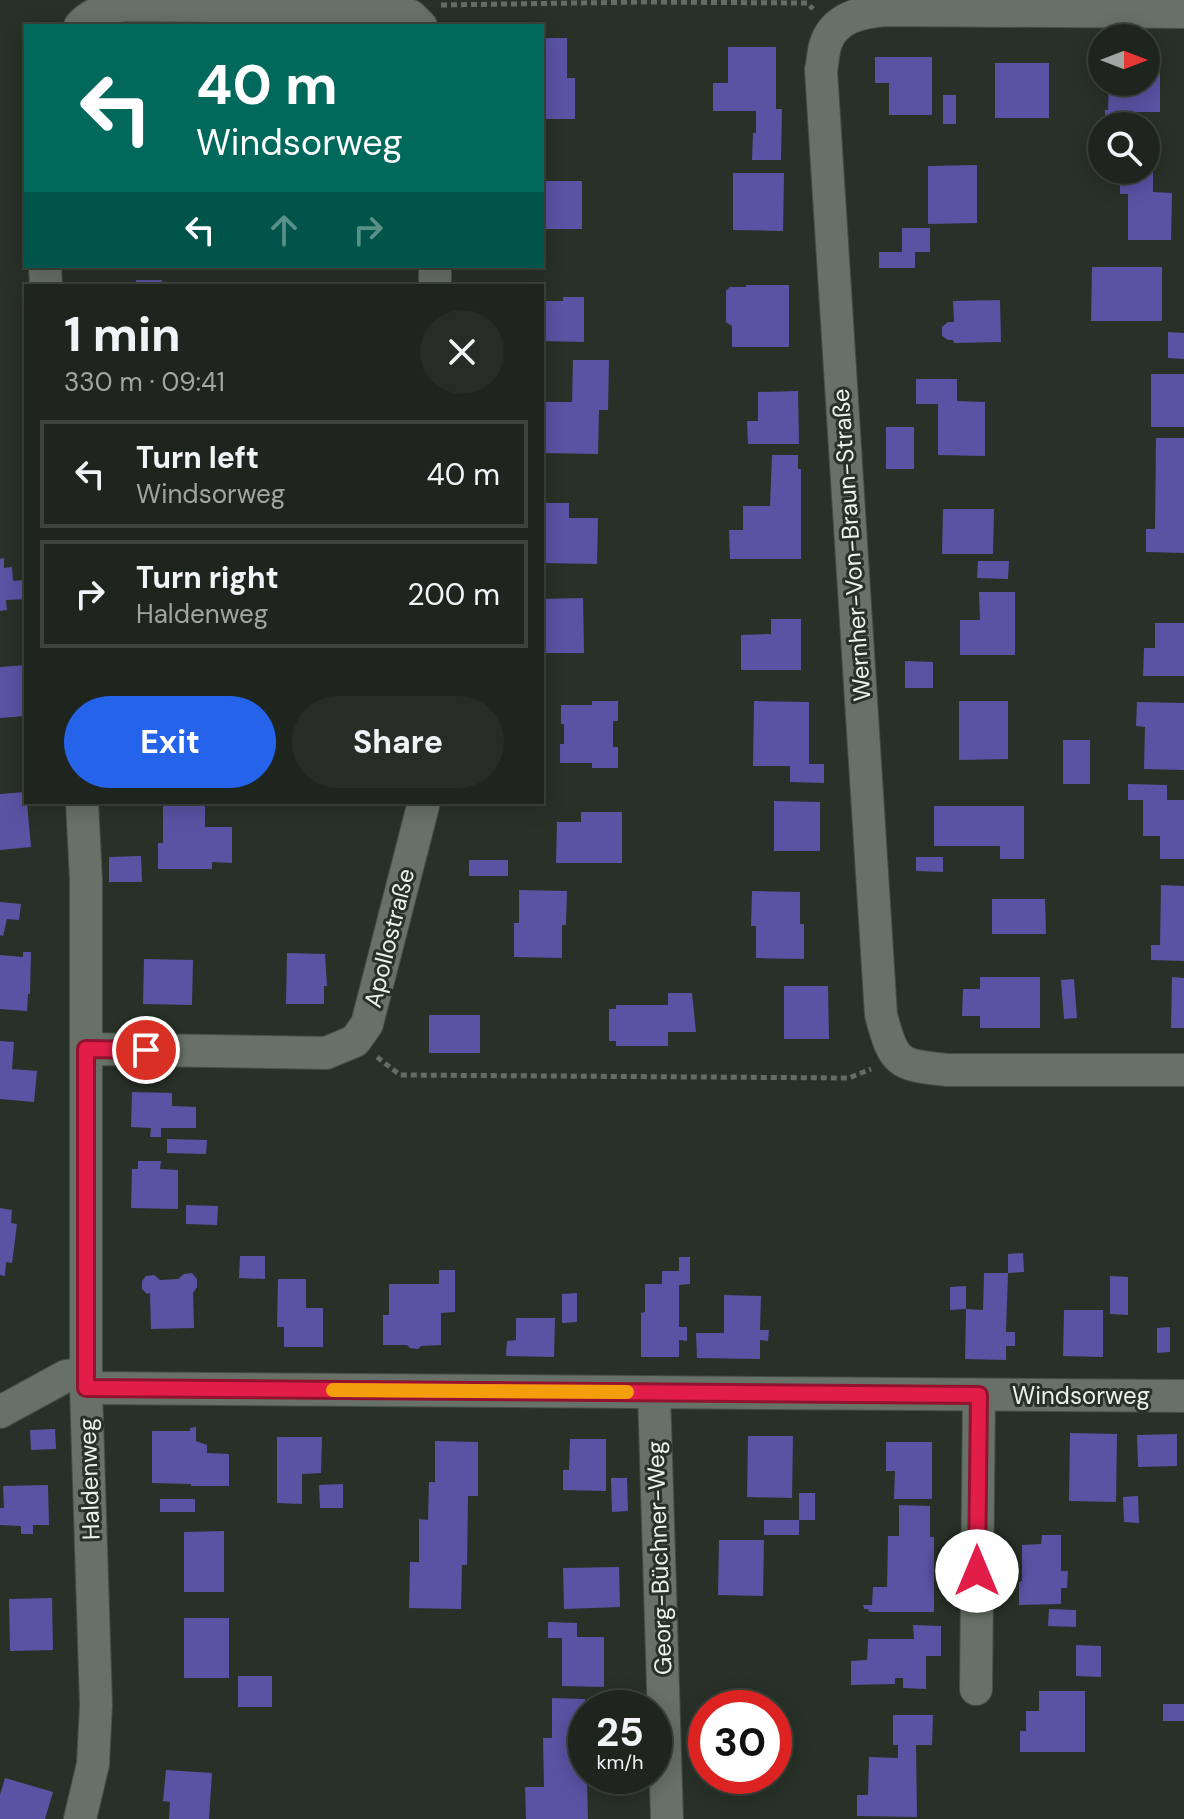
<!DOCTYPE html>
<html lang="en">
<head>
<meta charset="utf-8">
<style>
  :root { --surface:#1e251e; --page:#262d27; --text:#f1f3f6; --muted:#a1a5a4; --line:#3c423c; --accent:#2563eb }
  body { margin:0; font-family:"DM Sans",sans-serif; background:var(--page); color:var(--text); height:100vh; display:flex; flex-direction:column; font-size:30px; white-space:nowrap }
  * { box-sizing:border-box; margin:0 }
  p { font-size:26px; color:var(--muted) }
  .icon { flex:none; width:44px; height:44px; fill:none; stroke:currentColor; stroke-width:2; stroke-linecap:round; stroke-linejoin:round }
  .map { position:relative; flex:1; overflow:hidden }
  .details { position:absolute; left:24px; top:284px; width:520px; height:520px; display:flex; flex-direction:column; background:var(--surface); border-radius:0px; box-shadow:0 4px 20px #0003,0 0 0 2px var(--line) }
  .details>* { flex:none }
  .top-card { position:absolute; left:24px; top:24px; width:520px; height:244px; border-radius:0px; box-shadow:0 4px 20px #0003,0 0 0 2px var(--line); background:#00695c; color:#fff; overflow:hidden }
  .needle { width:52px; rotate:90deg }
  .tools { position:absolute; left:1088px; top:24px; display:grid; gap:16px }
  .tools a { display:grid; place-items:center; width:72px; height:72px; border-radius:50%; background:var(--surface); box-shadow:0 4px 20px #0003,0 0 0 2px var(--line); font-size:40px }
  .speed { position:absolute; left:568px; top:1690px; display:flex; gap:16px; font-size:40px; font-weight:700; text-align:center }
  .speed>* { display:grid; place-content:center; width:104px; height:104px; border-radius:50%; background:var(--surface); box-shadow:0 4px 20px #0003,0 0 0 2px var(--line); line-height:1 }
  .speed small { font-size:20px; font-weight:400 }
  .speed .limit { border:12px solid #d22; background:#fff; color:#111 }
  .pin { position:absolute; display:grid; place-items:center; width:68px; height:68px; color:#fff; margin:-34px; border:4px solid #fff; border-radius:50%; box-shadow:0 2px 8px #0007 }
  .me { position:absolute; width:88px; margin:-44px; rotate:0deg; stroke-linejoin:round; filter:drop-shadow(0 0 6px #0008) }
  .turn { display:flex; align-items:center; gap:28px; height:168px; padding:0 40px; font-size:36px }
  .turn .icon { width:104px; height:104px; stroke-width:2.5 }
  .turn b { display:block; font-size:56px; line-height:68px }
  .lanes { display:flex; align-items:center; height:76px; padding:0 40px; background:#0003; justify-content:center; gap:40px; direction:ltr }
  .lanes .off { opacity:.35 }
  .round { display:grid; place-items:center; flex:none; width:84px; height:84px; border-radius:42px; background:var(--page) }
  .summary { display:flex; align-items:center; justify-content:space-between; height:136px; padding:0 40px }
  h1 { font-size:48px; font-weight:700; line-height:60px }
  .button { display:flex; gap:16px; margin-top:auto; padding:16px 40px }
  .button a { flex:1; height:92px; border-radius:48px; background:var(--accent); color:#fff; font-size:32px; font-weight:700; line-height:92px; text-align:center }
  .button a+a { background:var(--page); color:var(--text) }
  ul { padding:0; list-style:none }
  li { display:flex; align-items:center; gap:24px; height:108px; margin:0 16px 12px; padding:0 24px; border:4px solid var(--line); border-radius:0px }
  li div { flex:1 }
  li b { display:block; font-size:30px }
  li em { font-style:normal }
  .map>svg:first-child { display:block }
  .building { fill:#5953a3 }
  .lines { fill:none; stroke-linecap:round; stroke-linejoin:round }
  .minor-casing { stroke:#464d46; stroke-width:34 }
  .path { stroke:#646b64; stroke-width:5; stroke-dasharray:6 4; stroke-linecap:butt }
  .minor { stroke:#677167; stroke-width:32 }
  .route-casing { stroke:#92132f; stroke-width:20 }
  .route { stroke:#e11d48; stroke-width:14 }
  .slow { stroke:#f59e0b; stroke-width:14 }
  .labels { text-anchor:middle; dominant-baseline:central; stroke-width:6; stroke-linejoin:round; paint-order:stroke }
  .street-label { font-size:24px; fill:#ecf1ec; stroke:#283128 }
</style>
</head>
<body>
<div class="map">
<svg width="1184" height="1819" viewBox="0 0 1184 1819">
  <rect width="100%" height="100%" fill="#283128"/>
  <g class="building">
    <polygon points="542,38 567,38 567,78 575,78 575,119 542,119"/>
    <polygon points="728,47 776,47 776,109 782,109 781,160 752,160 753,133 756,133 756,111 713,111 713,83 728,83"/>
    <polygon points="1146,56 1160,56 1160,112 1133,112 1133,126 1105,126 1105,110 1108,110 1109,82 1146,82"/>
    <polygon points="875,57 932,57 932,115 889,115 889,83 875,83"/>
    <rect x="995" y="63" width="54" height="55"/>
    <rect x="943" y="95" width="13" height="29"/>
    <polygon points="1146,152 1153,152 1153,192 1172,193 1171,240 1128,240 1128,194 1120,194 1120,170 1146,170"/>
    <polygon points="977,165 977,223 928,224 928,166"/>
    <polygon points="733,173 784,173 783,231 733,230"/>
    <rect x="542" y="181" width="40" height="48"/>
    <polygon points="902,228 930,228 930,252 915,252 915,268 879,268 879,252 902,252"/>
    <polygon points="1092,267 1162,267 1162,321 1091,321"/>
    <rect x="136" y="280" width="26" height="6"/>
    <polygon points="746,285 789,285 789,347 732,347 732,326 726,322 726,291 730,287 746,287"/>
    <polygon points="563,297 584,297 584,342 542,341 542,301 563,301"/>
    <polygon points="1000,300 1001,342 954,343 953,340 948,340 942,336 942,327 948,322 954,322 953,301"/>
    <polygon points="1168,332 1184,333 1184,359 1168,358"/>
    <polygon points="573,360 609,360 608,410 599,410 598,454 542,453 543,402 572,402"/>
    <rect x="1151" y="374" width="33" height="53"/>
    <polygon points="916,379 957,379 957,401 985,402 985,456 938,455 938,404 916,404"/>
    <polygon points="798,391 799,444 748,444 747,421 758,421 758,392"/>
    <rect x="886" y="427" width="28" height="42"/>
    <polygon points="1156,438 1184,438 1184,553 1146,552 1146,529 1155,529"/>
    <polygon points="772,455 798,455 798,469 801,469 801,559 730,559 729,530 743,530 743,506 770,506"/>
    <polygon points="542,503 569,503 569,518 598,518 597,564 542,563"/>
    <polygon points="943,509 994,509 993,554 942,554"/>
    <polygon points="4,558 4,568 12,567 13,581 24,580 26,599 6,600 7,610 0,611 0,559"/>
    <polygon points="978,561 1009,561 1008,579 977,578"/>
    <polygon points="979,592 1015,592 1015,655 960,655 960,620 980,620"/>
    <polygon points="583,598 584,653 542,653 542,599"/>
    <polygon points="771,619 801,619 801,670 741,670 741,635 771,634"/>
    <polygon points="1155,623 1184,623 1184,676 1143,676 1144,648 1155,648"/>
    <polygon points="905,661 933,662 933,688 905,688"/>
    <polygon points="26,665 26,716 0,718 0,667"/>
    <polygon points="592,701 618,701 618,721 613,721 613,747 618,747 618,768 592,768 592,763 560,763 560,744 564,744 564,724 561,724 561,705 592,705"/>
    <polygon points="754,701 809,702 809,764 824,764 824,783 790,782 790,766 753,766"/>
    <polygon points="959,701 1008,701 1008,759 959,760"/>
    <polygon points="1137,702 1184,703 1184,770 1144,769 1145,727 1136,726"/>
    <rect x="1063" y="740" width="27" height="44"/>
    <polygon points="1128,784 1167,785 1167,800 1184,800 1184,859 1160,859 1160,836 1143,836 1143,800 1128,800"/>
    <polygon points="26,792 31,847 0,850 0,794"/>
    <polygon points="774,801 820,802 820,851 774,851"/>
    <polygon points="163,802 205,802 205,827 232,827 232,863 212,862 212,869 158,869 158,843 163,843"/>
    <polygon points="934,806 1024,806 1024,859 1000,859 1000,846 934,846"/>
    <polygon points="581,812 622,812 622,863 556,863 557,822 581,822"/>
    <polygon points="141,856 142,882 109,882 109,857"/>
    <polygon points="916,857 943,857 943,872 916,871"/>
    <rect x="469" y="860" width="39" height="16"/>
    <polygon points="1161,885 1184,886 1184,961 1151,960 1151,945 1160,945"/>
    <polygon points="519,890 567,891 566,925 562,925 562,958 514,957 514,923 519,923"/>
    <polygon points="752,891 800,892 800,924 804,924 804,959 756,958 756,926 751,926"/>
    <polygon points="992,899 1045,899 1046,934 992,934"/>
    <polygon points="0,902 21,904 19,920 7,919 3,936 0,935"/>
    <polygon points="23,952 31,952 30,994 28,994 27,1011 0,1009 0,955 23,957"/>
    <polygon points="287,953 325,954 327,986 324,986 324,1004 286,1004"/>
    <polygon points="144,959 193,960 192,1005 143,1004"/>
    <polygon points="980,977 1040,977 1040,1028 980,1028 980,1016 962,1016 963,989 980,989"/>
    <polygon points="1172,977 1184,978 1184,1028 1171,1028"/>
    <polygon points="1074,979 1077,1018 1064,1019 1061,980"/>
    <polygon points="784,986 828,986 829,1039 784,1039"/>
    <polygon points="668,993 692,993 696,1032 668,1032 668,1046 616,1046 616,1041 609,1041 609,1009 616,1009 616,1005 668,1005"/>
    <rect x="429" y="1015" width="51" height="38"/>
    <polygon points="0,1041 14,1042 12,1069 37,1071 34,1102 0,1099"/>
    <polygon points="132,1092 172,1093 172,1106 196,1107 196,1128 161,1128 161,1137 150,1137 151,1128 131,1127"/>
    <polygon points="167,1139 207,1140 206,1154 167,1153"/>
    <polygon points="138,1161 161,1161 160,1169 178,1170 178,1209 131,1208 132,1169 138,1169"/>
    <polygon points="186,1205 218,1206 217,1225 186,1224"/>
    <polygon points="0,1208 12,1210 11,1223 17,1224 12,1263 6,1262 5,1276 0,1275"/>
    <polygon points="1023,1253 1024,1272 1008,1273 1008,1254"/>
    <polygon points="240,1256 265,1256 265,1279 239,1278"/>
    <polygon points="679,1257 690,1257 690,1284 679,1285 679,1327 687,1327 687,1341 679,1340 679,1357 641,1357 641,1313 645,1312 645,1284 662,1284 662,1271 679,1271"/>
    <polygon points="439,1270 455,1270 455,1312 441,1313 441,1345 421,1346 418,1349 410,1348 407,1345 383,1345 383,1315 389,1315 389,1284 439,1284"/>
    <polygon points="192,1273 197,1279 197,1287 193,1293 194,1328 151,1329 150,1293 147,1294 142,1289 142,1281 146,1276 154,1275 160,1280 178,1279 184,1274"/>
    <polygon points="984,1273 1008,1273 1006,1332 1015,1332 1015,1346 1006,1346 1006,1360 965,1359 966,1309 983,1310"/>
    <polygon points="1110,1276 1128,1277 1128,1315 1110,1314"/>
    <polygon points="278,1279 306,1279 306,1308 323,1308 323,1347 284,1347 284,1327 277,1327"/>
    <polygon points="966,1286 966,1309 950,1310 950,1287"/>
    <polygon points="577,1293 577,1322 562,1323 562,1294"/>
    <polygon points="724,1295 761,1296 760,1330 769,1330 768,1341 760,1340 760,1359 697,1358 696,1333 724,1333"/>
    <polygon points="1064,1310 1103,1310 1103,1357 1063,1356"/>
    <polygon points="516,1318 555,1318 554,1357 506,1356 507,1341 516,1340"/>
    <polygon points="1170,1327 1170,1352 1157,1353 1157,1328"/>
    <polygon points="196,1427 196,1441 207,1445 207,1453 229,1454 229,1486 191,1486 191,1484 152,1483 152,1431 190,1431 190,1428"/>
    <polygon points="55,1429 56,1449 31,1450 30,1430"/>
    <polygon points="1070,1433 1117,1434 1116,1502 1069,1501"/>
    <polygon points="1177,1434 1177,1466 1138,1467 1137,1435"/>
    <polygon points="748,1436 793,1436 792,1498 747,1497"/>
    <polygon points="277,1437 322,1437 321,1473 302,1474 302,1504 277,1503"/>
    <polygon points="570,1439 606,1439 606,1491 563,1490 563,1470 569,1470"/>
    <polygon points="435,1441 478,1442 478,1496 468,1496 467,1565 462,1565 461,1609 409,1608 410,1562 419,1562 419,1519 428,1520 429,1482 435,1482"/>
    <polygon points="886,1442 932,1442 932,1499 894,1499 895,1471 886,1471"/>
    <polygon points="611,1478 627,1478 628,1511 612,1512"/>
    <polygon points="343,1484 343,1508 320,1508 319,1485"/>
    <polygon points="48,1485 49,1525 33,1525 33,1534 21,1534 21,1526 0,1525 0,1508 4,1508 3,1486"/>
    <rect x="799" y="1493" width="16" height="27"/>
    <polygon points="1138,1496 1139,1523 1124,1522 1123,1497"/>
    <rect x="160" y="1499" width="35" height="13"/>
    <polygon points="899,1505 930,1506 930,1537 934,1537 934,1612 872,1612 868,1611 869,1609 864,1609 863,1605 872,1605 873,1587 887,1587 888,1536 899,1536"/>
    <rect x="764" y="1520" width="35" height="15"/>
    <polygon points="224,1531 224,1592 184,1592 184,1532"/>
    <polygon points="1042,1535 1061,1535 1061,1571 1068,1571 1067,1588 1061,1588 1061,1604 1019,1605 1019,1582 1022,1581 1022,1545 1041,1544"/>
    <polygon points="719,1540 764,1540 763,1596 718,1595"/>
    <polygon points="619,1567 620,1607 564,1609 563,1568"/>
    <polygon points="52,1598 53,1650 10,1651 9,1599"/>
    <polygon points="1049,1609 1076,1610 1076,1627 1048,1626"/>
    <rect x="184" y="1618" width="45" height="60"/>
    <polygon points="548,1622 577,1623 577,1637 604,1637 604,1687 562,1686 562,1638 548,1638"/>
    <polygon points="913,1625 941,1626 941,1656 926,1656 926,1689 903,1688 903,1678 895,1678 895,1684 851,1685 851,1661 867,1660 868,1639 914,1639"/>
    <polygon points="1076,1645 1101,1646 1101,1677 1076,1676"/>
    <rect x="238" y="1676" width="34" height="31"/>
    <polygon points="1039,1691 1085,1691 1085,1752 1020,1752 1020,1731 1026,1731 1026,1711 1039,1711"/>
    <polygon points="552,1698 585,1699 588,1819 526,1819 525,1787 544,1787 543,1738 552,1738"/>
    <rect x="1163" y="1704" width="21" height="17"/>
    <polygon points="893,1715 933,1715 932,1745 916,1745 917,1817 857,1816 857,1795 868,1795 869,1757 898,1758 898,1745 893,1745"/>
    <polygon points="166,1770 212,1773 209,1819 169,1819 170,1802 163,1801"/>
    <polygon points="5,1778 53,1792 45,1819 0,1819 0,1795"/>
  </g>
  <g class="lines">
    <g class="minor-casing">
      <g id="minor">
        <path d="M 1184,12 L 886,10 C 862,12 835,17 826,43 C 823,51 823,61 821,70 L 881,1015 C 894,1064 898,1065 947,1070 L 1184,1070"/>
        <path d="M 80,26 C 91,13 108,8 125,5 L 391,8 L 411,16 L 421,26"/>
        <polyline points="45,266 46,286"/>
        <polyline points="435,266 435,286"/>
        <polyline points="86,1049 326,1053 355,1041 367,1024 424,802"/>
        <polyline points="86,1388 1184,1396"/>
        <polyline points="654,1392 667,1819"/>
        <polyline points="0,1412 66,1376 86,1373"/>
        <polyline points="976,1689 979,1395"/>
        <polyline points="80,1819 93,1764 96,1705 86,1388 86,880 82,802"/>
      </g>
    </g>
    <g class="path">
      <polyline points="441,5 644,2 807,3 813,9"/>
      <polyline points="377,1057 400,1075 849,1078 871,1069"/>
    </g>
    <use href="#minor" class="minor"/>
  </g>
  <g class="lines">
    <g class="route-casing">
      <polyline id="route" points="146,1050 86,1049 86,1388 979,1395 977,1571"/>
    </g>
    <use href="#route" class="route"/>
    <polyline class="slow" points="333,1390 627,1392"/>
  </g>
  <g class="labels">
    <g class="street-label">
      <text transform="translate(851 545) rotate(-94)">Wernher-Von-Braun-Straße</text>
      <text transform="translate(389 938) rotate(-76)">Apollostraße</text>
      <text x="1081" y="1395">Windsorweg</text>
      <text transform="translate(89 1479) rotate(-92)">Haldenweg</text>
      <text transform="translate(659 1558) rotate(-92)">Georg-Büchner-Weg</text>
    </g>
  </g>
</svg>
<div class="tools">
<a><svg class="needle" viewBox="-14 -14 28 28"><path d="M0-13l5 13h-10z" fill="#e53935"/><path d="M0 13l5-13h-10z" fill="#a1a5a4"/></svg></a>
<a><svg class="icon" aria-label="search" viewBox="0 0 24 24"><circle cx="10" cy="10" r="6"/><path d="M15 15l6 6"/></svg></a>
</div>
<div class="speed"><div>25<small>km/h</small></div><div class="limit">30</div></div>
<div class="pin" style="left:146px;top:1050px;background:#d93025"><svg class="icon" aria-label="arrive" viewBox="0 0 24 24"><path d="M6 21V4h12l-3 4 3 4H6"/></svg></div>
<svg class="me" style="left:977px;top:1571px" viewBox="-20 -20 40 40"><circle r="19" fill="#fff"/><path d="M0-13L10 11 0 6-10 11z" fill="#e11d48"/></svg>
<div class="top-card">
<div class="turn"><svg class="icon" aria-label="left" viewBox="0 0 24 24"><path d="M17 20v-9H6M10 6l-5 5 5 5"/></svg><div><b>40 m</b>Windsorweg</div></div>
<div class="lanes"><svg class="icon" aria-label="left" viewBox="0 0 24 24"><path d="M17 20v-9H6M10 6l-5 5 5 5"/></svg><svg class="icon off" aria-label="ahead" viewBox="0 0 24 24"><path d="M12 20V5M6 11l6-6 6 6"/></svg><svg class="icon off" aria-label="right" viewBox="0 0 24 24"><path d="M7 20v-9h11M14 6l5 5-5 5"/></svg></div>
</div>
<section class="details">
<div class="summary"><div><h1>1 min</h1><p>330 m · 09:41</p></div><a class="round"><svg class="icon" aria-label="close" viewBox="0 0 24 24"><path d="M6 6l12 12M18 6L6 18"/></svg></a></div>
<ul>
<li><svg class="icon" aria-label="left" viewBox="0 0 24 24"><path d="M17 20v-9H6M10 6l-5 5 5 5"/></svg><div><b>Turn left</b><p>Windsorweg</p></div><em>40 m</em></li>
<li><svg class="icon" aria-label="right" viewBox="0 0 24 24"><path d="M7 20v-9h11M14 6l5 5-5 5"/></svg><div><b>Turn right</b><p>Haldenweg</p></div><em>200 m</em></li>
</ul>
<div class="button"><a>Exit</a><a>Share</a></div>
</section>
</div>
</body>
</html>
